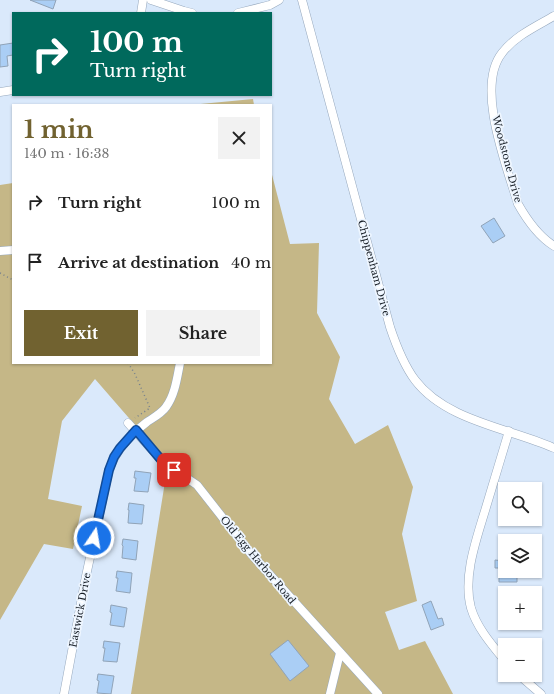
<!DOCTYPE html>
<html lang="en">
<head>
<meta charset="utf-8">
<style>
  :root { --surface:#fff; --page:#f2f2f2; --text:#222; --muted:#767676; --accent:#716230 }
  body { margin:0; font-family:"Libre Baskerville",serif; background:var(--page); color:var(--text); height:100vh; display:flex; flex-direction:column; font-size:15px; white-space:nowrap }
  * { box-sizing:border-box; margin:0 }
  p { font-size:13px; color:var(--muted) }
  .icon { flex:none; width:22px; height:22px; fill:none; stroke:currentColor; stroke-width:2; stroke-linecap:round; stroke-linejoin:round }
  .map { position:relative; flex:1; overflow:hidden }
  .sheet { position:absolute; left:12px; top:104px; width:260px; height:260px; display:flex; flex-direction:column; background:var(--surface); border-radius:0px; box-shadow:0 1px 3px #0004 }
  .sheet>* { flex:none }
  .top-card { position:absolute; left:12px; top:12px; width:260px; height:84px; border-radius:0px; box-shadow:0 1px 3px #0004; background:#00695c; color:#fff; overflow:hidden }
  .tools { position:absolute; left:498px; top:482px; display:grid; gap:8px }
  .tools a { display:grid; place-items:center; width:44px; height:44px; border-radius:0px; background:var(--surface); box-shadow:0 1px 3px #0004; font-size:20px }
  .pin { position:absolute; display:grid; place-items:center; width:34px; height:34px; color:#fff; margin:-17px; border-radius:8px; box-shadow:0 2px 6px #0006 }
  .me { position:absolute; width:44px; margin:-22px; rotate:12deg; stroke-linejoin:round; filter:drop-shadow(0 0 3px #0008) }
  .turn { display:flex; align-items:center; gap:14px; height:84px; padding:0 12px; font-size:18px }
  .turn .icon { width:52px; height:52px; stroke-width:2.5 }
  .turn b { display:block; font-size:28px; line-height:34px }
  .round { display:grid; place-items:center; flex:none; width:42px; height:42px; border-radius:0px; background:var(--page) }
  .head { display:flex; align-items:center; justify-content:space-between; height:68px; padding:0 12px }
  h1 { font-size:24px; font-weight:800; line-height:30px; color:var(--accent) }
  .primary-button { display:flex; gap:8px; margin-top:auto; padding:8px 12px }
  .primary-button a { flex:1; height:46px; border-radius:0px; background:var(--accent); color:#fff; font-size:16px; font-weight:800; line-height:46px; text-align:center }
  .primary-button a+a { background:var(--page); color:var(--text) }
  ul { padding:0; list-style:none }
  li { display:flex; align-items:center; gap:12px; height:60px; padding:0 12px }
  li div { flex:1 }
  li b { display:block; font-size:15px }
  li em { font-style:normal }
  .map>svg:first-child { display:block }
  .green { fill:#c5b787 }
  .building { fill:#aacef5; stroke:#90a3b7 }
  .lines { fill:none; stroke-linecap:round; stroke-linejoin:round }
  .minor-casing { stroke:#96a8bd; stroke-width:9 }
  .path { stroke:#76808d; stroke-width:1.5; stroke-dasharray:1 3; stroke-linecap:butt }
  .minor { stroke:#fff; stroke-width:8 }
  .route-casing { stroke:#114b97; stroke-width:10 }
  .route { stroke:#1a73e8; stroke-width:7 }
  .labels { text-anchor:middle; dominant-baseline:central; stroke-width:3.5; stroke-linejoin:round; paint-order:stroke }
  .street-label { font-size:10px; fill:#181f27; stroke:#eef6ff }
</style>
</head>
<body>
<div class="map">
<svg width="554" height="694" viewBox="0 0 554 694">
  <rect width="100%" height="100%" fill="#dae9fb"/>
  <g class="green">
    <polygon points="253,99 254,105 190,105"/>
    <polygon points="271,171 290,244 319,243 317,313 340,357 329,399 355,444 388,425 413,487 402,534 417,601 385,612 399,650 425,641 453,694 131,694 168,463 95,379 62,421 48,499 82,506 73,549 44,544 0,620 0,185 13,183 13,363 271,363"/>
  </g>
  <g class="building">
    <polygon points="30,0 56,0 53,9"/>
    <polygon points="13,43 13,55 7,56 8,66 0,67 0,45"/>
    <polygon points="494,218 505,236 493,243 481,226"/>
    <polygon points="135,471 151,473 148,492 134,491 136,478 134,478"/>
    <polygon points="129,503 144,505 142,524 128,523 129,510 128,510"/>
    <polygon points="123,539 138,541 136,560 122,558 123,546 122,545"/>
    <polygon points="495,560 505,561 505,568 495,568"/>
    <polygon points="117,571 132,573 130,593 116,591 118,578 116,578"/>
    <polygon points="499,571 511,571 511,575 517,575 517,582 499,582"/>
    <polygon points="431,601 438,619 442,618 444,625 431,630 422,605"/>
    <polygon points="111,605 127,608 124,627 110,625 112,613 110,612"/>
    <polygon points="288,640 309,666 290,681 270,654"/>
    <polygon points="104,641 120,643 117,662 103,661 105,648 103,648"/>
    <polygon points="98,674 114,676 111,694 97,693 99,681 97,680"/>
  </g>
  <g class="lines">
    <g class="minor-casing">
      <g id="minor">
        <polyline points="151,0 184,11 192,13"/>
        <path d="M 302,0 L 390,327 C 396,345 403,364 415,380 C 446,421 509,428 554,448"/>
        <polyline points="141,13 143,0"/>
        <polyline points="238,13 270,5 279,0"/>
        <path d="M 554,16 C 535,27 515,36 502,53 C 475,87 507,167 518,204 C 527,220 538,236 554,246"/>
        <polyline points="0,92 13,90"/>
        <polyline points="0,251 13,250"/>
        <polyline points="128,423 163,462 197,485 252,555 378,694"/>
        <path d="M 505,661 C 492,645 477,628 471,608 C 462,575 478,535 487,504 C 494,480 502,455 509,431"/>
        <polyline points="519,675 541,694"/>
        <path d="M 64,694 L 86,576 L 109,470 C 116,450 130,435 147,422 C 153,418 162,413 166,407 C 175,395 177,378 180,363"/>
        <polyline points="330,694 340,653"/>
      </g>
    </g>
    <g class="path">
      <polyline points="0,273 13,280"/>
      <polyline points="128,363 135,374 150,408 135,418"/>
    </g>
    <use href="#minor" class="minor"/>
  </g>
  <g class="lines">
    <g class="route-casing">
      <polyline id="route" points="94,538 109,470 114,457 120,448 136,430 163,462 174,470"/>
    </g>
    <use href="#route" class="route"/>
  </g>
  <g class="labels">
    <g class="street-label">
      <text transform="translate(507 159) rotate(75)">Woodstone Drive</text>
      <text transform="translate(374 268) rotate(75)">Chippenham Drive</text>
      <text transform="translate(258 560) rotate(50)">Old Egg Harbor Road</text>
      <text transform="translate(80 610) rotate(-79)">Eastwick Drive</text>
    </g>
  </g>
</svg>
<div class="tools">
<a><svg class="icon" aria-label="search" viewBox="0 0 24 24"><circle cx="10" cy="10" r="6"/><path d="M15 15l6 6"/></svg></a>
<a><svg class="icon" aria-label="layers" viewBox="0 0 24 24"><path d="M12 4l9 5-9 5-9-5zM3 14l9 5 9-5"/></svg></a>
<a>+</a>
<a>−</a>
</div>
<div class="pin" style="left:174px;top:470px;background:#d93025"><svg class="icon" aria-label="arrive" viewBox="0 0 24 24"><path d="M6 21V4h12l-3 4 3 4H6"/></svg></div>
<svg class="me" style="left:94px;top:538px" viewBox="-20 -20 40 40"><circle r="17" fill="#1a73e8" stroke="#fff" stroke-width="3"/><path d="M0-11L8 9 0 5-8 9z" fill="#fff"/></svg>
<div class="top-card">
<div class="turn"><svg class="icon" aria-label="right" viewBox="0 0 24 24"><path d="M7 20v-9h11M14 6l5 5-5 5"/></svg><div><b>100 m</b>Turn right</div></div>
</div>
<section class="sheet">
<div class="head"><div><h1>1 min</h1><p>140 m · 16:38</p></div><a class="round"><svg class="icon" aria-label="close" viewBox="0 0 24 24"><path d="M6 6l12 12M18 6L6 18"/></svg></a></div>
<ul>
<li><svg class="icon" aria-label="right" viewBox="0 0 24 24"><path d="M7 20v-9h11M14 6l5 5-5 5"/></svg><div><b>Turn right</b></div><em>100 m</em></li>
<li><svg class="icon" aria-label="arrive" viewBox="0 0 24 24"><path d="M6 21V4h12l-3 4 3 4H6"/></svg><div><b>Arrive at destination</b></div><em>40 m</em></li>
</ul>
<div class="primary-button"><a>Exit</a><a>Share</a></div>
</section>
</div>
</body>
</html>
